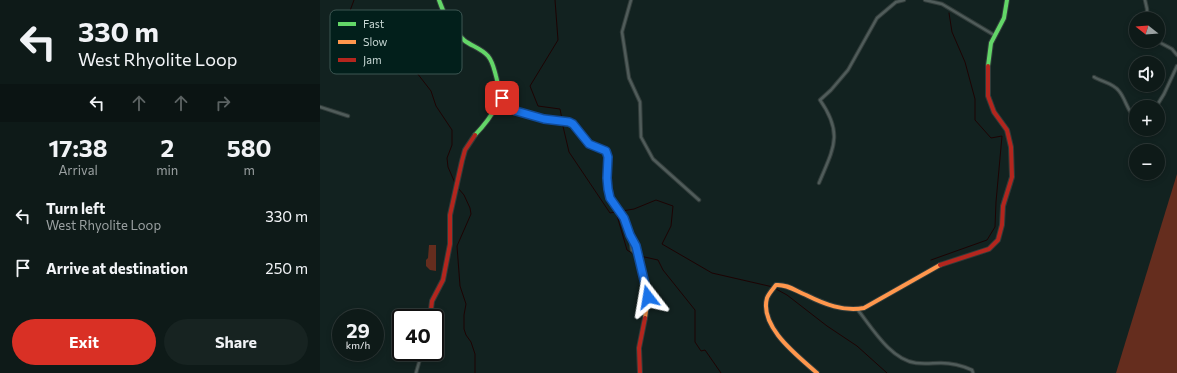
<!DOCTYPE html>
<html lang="en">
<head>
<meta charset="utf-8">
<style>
  :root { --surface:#0e1a18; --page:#172321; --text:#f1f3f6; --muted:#9ba1a2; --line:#2e3837; --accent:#d93025 }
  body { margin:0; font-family:Commissioner,sans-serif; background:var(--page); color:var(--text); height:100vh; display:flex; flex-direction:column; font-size:15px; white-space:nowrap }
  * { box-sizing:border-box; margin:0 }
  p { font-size:13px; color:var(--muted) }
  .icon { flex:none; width:22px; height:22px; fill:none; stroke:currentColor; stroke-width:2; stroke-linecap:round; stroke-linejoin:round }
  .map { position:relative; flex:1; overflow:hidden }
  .side { display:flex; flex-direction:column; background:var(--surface); width:320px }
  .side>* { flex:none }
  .banner { background:#0e1a18; color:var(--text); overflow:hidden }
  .needle { width:26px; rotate:287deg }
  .fabs { position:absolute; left:809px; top:12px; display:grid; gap:8px }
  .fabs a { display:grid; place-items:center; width:36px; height:36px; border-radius:50%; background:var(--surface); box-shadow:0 2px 6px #0003,0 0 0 1px var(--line); font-size:20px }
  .speed { position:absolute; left:12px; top:309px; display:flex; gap:8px; font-size:20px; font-weight:700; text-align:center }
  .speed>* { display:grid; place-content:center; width:52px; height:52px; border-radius:50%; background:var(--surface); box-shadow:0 2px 6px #0003,0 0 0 1px var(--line); line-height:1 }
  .speed small { font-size:10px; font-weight:400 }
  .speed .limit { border:2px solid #111; border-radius:6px; background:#fff; color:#111 }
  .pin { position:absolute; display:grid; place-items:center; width:34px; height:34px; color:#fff; margin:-17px; border-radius:8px; box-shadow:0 2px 6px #0006 }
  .me { position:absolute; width:44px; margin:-22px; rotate:346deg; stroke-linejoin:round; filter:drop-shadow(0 0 3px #0008) }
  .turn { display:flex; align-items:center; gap:14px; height:84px; padding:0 12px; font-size:18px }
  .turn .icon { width:52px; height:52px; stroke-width:2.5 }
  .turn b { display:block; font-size:28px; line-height:34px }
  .lanes { display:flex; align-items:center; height:38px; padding:0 12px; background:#0003; justify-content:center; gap:20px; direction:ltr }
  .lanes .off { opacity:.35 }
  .eta { display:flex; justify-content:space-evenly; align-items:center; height:68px; text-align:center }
  .eta b { font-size:24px; font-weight:700; line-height:28px }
  .button { display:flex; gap:8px; margin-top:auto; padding:8px 12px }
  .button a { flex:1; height:46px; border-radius:24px; background:var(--accent); color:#fff; font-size:16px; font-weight:700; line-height:46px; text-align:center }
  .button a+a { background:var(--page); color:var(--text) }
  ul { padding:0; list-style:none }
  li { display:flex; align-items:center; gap:12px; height:52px; padding:0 12px }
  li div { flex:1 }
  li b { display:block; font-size:15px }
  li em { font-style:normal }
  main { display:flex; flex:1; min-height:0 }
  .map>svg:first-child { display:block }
  .green { fill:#652d1e }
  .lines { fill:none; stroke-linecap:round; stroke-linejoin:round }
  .stream { stroke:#1d0303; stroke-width:1 }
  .street-casing { stroke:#313c3a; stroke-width:4.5 }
  .fast-casing { stroke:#313c3a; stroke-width:6 }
  .slow-casing { stroke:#313c3a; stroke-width:6 }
  .jam-casing { stroke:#313c3a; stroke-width:6 }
  .street { stroke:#505c5a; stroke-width:2.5 }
  .fast { stroke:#63d668; stroke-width:4 }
  .slow { stroke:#ff974d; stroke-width:4 }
  .jam { stroke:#b3261e; stroke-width:4 }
  .route-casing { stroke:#114b97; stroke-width:10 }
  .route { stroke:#1a73e8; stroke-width:7 }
  .key { fill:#021f1b; stroke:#3d5652; stroke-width:1 }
  .key-label { font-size:11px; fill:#c7d7d4 }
</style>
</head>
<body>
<main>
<section class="side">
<div class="banner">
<div class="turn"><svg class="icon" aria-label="left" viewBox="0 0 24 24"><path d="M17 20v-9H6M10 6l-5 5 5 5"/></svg><div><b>330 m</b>West Rhyolite Loop</div></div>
<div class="lanes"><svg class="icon" aria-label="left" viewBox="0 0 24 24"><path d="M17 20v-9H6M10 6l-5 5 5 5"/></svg><svg class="icon off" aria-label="ahead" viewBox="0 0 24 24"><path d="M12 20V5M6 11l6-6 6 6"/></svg><svg class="icon off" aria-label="ahead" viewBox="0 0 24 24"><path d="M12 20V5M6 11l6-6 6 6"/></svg><svg class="icon off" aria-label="right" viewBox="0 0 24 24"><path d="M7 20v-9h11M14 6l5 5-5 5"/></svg></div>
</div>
<div class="eta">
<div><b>17:38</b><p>Arrival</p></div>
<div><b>2</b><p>min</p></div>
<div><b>580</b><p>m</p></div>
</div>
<ul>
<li><svg class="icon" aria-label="left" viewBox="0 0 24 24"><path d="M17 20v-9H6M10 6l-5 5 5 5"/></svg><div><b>Turn left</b><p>West Rhyolite Loop</p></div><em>330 m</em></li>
<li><svg class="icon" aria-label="arrive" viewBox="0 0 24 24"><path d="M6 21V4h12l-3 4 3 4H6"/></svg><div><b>Arrive at destination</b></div><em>250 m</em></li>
</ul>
<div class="button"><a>Exit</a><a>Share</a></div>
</section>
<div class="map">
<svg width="857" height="373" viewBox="0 0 857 373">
  <rect width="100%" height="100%" fill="#122220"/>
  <g class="green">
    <polygon points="857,174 857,373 796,373 803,350"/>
    <polygon points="109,245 116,245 116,271 110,270 106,266 106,260 108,258"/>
  </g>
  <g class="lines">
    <g class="stream">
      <path d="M 34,0 L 27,19 C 31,29 41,27 47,34 C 50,38 50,45 54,49 L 69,49 L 75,51 L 90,64 L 111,91 L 116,106 L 132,130 L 132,145 L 127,158 L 128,167 L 135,183"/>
      <polyline points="235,0 238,40 210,86 218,106 240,109 242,119"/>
      <polyline points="242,122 249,152 290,213 299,211"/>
      <polyline points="138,188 144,195 150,208 151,214 137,246 140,286 146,304 144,315 144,329 146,335 151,342 155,354 155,373"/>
      <polyline points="302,211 314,209 336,200 353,206 351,226 342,244 392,273 453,287"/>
      <polyline points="296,212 307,250 315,255"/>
      <polyline points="320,256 338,260 343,270 375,310 375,342 381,351 385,350 401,373"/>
      <polyline points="611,260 667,240 675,227 676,202 682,136 671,138 655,120 655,99 645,62 632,32 629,13"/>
      <polyline points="456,289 467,295 507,326 537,346 567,373"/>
    </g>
    <g class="street-casing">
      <g id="street">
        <polyline points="311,0 302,32 309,78 320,102 321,137 333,159 379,200"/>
        <polyline points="605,0 622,4 674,35"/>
        <polyline points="825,0 827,9 827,19"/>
        <polyline points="837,41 852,49 857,55"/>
        <path d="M 774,77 C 782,82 793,83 799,91 C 806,99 807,112 816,118"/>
        <polyline points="0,107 28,116"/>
        <polyline points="836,107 844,94 857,66"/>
        <path d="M 499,183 C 513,149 524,134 500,100 L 511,90 L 528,70 L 557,18 L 576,2 L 584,0"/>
        <polyline points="310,236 312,250 317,255"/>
        <path d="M 538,310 C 552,328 571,360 596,363 C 605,364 613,363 621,363 C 631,363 643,366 652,370 L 653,373"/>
        <polyline points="96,373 102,352"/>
      </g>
    </g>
    <g class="fast-casing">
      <g id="fast">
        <path d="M 119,0 C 124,15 132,30 145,41 C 152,46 162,49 168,56 C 173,62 174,69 176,76 C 184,101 172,117 155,135"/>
        <polyline points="668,66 671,43 684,18 687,0"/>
      </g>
    </g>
    <g class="slow-casing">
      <g id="slow">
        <polyline points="179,97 196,111 224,119 249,122 253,124 269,144 284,150 287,154 288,189 290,197 304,218 310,235 316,246 328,297 325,318"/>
        <path d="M 497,373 C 478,356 439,327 447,298 C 449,293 453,289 456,285 C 467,284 476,291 486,295 C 504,304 524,312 544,308 L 620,265"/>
      </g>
    </g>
    <g class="jam-casing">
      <g id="jam">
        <polyline points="620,265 669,249 678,240 682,225 683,206 692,177 691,147 687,130 674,112 668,96 668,66"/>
        <polyline points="110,318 112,301 123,280 130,244 130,215 142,161 145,150 155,135"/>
        <polyline points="320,373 319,348 325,318"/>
      </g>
    </g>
    <use href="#street" class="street"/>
    <use href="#fast" class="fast"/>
    <use href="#slow" class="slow"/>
    <use href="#jam" class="jam"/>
  </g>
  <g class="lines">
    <g class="route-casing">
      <polyline id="route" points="182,98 196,111 224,119 249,122 253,124 269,144 286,151 288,157 287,178 288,189 290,198 304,218 310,235 316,246 328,297"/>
    </g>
    <use href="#route" class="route"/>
  </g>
  <rect x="10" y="10" width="132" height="64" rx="6" class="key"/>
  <rect x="18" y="22" width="18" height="4" fill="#63d668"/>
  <rect x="18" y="40" width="18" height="4" fill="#ff974d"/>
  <rect x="18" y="58" width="18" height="4" fill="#b3261e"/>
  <g class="key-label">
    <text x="43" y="28">Fast</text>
    <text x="43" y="46">Slow</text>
    <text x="43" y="64">Jam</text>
  </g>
</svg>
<div class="fabs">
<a><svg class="needle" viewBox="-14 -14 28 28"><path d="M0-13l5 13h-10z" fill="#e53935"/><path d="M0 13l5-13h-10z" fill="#9ba1a2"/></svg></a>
<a><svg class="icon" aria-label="sound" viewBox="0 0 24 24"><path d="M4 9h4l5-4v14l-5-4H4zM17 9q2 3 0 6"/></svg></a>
<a>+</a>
<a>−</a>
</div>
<div class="speed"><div>29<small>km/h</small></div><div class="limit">40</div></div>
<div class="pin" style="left:182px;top:98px;background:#d93025"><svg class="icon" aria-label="arrive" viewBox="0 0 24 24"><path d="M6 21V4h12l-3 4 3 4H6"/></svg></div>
<svg class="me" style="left:328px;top:297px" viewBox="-20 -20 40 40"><path d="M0-17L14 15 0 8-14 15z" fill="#1a73e8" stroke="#fff" stroke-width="4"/></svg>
</div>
</main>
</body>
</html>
